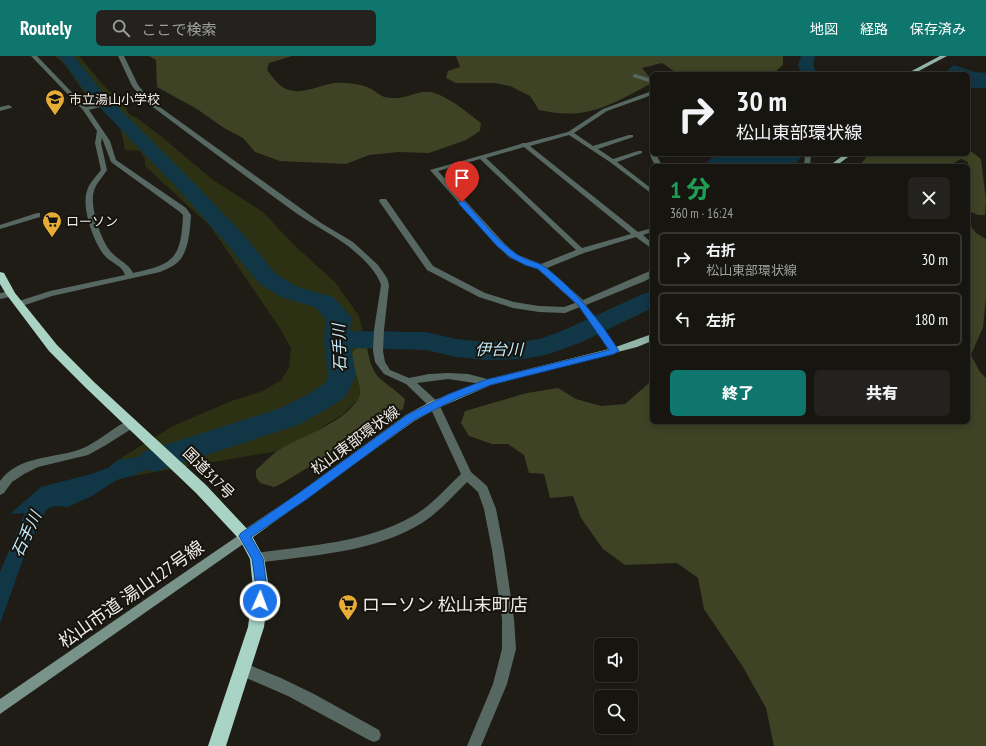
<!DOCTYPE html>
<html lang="ja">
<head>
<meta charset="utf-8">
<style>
  :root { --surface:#161510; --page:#23221e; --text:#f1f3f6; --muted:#9e9f9f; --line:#353430; --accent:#0f766e }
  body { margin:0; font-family:"PT Sans Narrow","Noto Sans JP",sans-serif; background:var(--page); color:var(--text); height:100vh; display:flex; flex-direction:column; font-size:15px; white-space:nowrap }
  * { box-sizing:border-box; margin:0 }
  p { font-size:13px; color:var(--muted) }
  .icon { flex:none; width:22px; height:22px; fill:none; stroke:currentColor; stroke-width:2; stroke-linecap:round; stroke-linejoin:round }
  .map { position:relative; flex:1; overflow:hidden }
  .sheet { position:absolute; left:650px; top:108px; width:320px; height:260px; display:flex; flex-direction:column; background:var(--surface); border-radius:6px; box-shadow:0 2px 10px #0003,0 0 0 1px var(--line) }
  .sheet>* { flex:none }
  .guide { position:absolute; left:650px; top:16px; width:320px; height:84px; border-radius:6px; box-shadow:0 2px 10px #0003,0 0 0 1px var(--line); background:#161510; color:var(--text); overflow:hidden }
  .buttons { position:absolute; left:594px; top:582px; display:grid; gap:8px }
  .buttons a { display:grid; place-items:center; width:44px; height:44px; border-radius:6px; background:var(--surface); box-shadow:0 2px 10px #0003,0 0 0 1px var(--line); font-size:20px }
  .pin { position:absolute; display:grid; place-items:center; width:34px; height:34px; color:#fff; margin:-41px -17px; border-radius:50% 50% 50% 0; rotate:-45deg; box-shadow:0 0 4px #0007 }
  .pin .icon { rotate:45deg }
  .me { position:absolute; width:44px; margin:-22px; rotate:2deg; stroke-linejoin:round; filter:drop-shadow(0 0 3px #0008) }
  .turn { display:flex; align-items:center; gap:14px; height:84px; padding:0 20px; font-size:18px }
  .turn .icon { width:52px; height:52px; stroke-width:2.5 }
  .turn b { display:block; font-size:28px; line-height:34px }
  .round { display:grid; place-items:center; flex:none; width:42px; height:42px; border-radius:6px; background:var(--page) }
  .summary { display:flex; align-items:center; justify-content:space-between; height:68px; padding:0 20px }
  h1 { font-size:24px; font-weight:800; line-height:30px; color:#1e9e55 }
  .primary-button { display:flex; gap:8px; margin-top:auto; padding:8px 20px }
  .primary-button a { flex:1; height:46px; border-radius:6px; background:var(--accent); color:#fff; font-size:16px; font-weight:800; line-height:46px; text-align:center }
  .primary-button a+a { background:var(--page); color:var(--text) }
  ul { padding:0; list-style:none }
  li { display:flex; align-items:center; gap:12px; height:54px; margin:0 8px 6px; padding:0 12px; border:2px solid var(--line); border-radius:6px }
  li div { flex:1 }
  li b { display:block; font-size:15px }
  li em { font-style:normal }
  header { display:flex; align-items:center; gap:24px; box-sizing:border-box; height:56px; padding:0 20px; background:var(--accent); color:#fff }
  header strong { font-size:19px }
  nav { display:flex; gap:22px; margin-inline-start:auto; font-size:14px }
  .search { width:280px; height:36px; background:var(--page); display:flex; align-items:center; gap:10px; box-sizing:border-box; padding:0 14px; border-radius:6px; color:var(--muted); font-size:15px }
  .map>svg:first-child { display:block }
  .green { fill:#2c3113 }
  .forest { fill:#3d4324 }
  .water { fill:#113645 }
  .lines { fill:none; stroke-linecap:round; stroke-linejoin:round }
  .river { fill:#113645; fill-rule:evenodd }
  .street { fill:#576862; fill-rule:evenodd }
  .secondary { fill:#78938a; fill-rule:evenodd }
  .primary { fill:#92b5a9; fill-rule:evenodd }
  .highway { fill:#a9d4c5; fill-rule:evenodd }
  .route { fill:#1a73e8; stroke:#114b97 }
  .labels { text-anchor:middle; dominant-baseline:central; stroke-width:4; stroke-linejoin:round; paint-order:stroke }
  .far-poi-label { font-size:13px; fill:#eeece7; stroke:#15130c; text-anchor:start }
  .street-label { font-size:15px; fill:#eeece7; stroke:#15130c }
  .water-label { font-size:16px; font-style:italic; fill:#c4ebfd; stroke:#15130c }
  .near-street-label { font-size:18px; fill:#eeece7; stroke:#15130c }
  .near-poi-label { font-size:18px; fill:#eeece7; stroke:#15130c; text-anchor:start }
</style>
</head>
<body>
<header>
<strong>Routely</strong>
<div class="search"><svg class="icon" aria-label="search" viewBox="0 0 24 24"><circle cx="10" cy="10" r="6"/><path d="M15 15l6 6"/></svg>ここで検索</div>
<nav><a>地図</a><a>経路</a><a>保存済み</a></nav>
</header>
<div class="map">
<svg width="986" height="690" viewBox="0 0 986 690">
  <rect width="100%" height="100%" fill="#1e1c15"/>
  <polygon class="green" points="55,0 79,0 104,30 126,52 129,58 137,62 163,82 213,124 263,156 295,190 335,226 359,260 367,291 362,289 351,309 361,332 358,344 343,358 307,381 278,395 132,420 189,394 118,404 173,370 231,345 263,335 281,324 289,312 291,292 279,271 211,171 145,110 145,103 140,95 125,94 121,74 118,69 83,35 66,10"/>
  <g class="forest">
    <path d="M 149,0 L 292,0 L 269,7 L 267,14 C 272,20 277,28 284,32 C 304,42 323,25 343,27 C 351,27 361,29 367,31 C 381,37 379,43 398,42 C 409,41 420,34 431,36 C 448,40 468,57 481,67 L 480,75 L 466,84 L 429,97 L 399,96 L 369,99 L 346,108 L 280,105 L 255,96 L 243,82 L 224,72 L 197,53 L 157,31 L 156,4 Z"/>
    <path d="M 456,0 L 783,0 L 783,9 L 773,18 L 678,18 L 662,7 L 642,12 L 652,24 L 652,27 C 610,49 587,65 539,54 L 530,40 L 510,30 L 494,27 L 456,27 L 446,22 L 448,15 L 460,11 Z"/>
    <polygon points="968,93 981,103 986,144 985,159 978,159 971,156 968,147 968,106 961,103 954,107 954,110 859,110 866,102 866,98 968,98"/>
    <polygon points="968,166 976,177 986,183 986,241 983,271 971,299 980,316 986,322 986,690 774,690 766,652 743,611 704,553 698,522 677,507 625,509 603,493 581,462 573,440 550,442 544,418 529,417 524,399 508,388 492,388 469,380 461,367 465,355 527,337 558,332 576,343 601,350 625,348 648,328 652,321 652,366 968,366"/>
    <path d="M 362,289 L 367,291 C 373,327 382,321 405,343 L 403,353 L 281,428 L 274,431 L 260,427 L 256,421 L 256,414 C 264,407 271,399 279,394 C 304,379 339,369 357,345 C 371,326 334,302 362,289 Z"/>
  </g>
  <g class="water">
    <polygon points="954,9 975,16 986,17 986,32 968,32 968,18 945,18 949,13"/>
    <polygon points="190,393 132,420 117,424 92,440 68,451 55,450 47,453 27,492 0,568 0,516 25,457 10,458 41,431 91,418 108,412 118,404"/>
  </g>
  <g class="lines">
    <g class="river">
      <polygon points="59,0 74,0 100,33 195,128 241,176 275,217 297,231 333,241 351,261 350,275 426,276 456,283 486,286 525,285 540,283 564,274 643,238 652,235 652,252 582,286 549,298 525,303 486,304 456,301 426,294 351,292 356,320 345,341 327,353 298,369 154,416 143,412 139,404 143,396 278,353 307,339 325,327 328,320 324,283 326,263 315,251 281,241 259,227 225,186 181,136 88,39"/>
      <polygon points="801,0 815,0 813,9 817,18 801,18 798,9"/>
      <polygon points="724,98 749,98 763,100 803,98 795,109 791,110 753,110 737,108 725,110 704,110 712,102"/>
    </g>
    <g class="street">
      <path d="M 31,0 L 37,0 L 86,51 L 138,37 L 132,30 L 118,0 L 124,0 L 138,29 L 150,44 L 321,167 L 353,186 L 378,209 L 387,222 L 389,229 L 384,274 L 383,295 L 385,306 L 390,314 L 409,322 L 429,318 L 448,317 L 468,318 L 491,324 L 493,326 L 488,329 L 448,323 L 417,327 L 438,346 L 471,416 L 487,430 L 496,453 L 504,494 L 514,563 L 516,593 L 507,628 L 481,690 L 467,690 L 493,628 L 502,593 L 502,563 L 492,494 L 484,453 L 478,436 L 467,426 C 453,440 439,456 422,467 C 373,497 312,499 257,507 L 253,506 L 251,502 L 253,498 L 257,497 C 310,489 366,487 413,460 C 431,450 446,432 461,418 L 430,351 L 406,328 L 384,318 L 375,306 L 373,295 L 374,274 L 381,229 C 376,213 360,200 348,190 C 332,178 313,169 296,157 C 246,121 196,83 146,46 L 140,40 L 89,54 L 110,85 L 116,104 L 186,152 L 191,159 C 190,173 189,197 177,207 C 172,211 166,213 160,216 L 52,240 L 19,251 L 16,250 L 15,248 L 16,246 L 50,235 L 125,219 C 122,209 111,207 105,200 C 94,188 81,151 87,135 C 89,127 96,121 101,114 L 95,87 L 97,75 L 83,54 ZM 102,82 L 111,106 L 180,156 L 183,159 C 181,203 174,208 133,217 C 128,207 118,204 111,196 C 101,185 89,149 94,135 C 96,127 103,121 107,114 L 101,87 Z"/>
      <polygon points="635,18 652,23 652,27 633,21 633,19"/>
      <path d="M 652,35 L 652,39 L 607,55 L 574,77 L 593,90 L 629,79 L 633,79 L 633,81 L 598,93 L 613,103 L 638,95 L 642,95 L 642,97 L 617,106 L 652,133 L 652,138 L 610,106 L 569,79 L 530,90 L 638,176 L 652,172 L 652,176 L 643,179 L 652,187 L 652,193 L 636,181 L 584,197 L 547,212 L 583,244 L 652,214 L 652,221 L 645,225 L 586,249 L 617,293 L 619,295 L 617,297 L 611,297 L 580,251 L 565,257 L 539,256 L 513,252 L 479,241 L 427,214 L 379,145 L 380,143 L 386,143 L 433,210 L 485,237 L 514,246 L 539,250 L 564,251 L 575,247 L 538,213 L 510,202 L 497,190 L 430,114 L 521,88 L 522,87 L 526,87 L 568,76 L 603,53 ZM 524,91 L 631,178 L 582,192 L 486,102 ZM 480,103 L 576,194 L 541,208 L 516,198 L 503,186 L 438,115 Z"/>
      <polygon points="9,49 12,51 11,52 0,55 0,51"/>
      <path d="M 652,96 L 652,98 L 656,98 L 660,106 L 664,110 C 654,110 653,107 650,98 Z"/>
      <polygon points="805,98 811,98 810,110 804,110"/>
      <polygon points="37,157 40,157 40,161 0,173 0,169"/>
      <polygon points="11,235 15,238 14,240 0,243 0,237"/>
      <path d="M 132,363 L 136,364 L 137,367 L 136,370 L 106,389 L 88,399 L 38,411 L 24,418 L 12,426 L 4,437 L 0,439 L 0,425 C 19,399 54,403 81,393 C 99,386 117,368 132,363 Z"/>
      <polygon points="242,606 281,622 314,638 379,674 381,679 379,684 374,686 369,684 288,640 237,618 235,613 237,608"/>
    </g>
    <polygon class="secondary" points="245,475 249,476 251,480 249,484 0,658 0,643"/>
    <g class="primary">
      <polygon points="940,0 947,0 913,18 906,18"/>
      <polygon points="845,98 852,98 836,110 829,110"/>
      <polygon points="652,278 652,285 637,291 491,329 438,352 414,365 249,484 245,485 241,484 239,480 241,476 299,437 406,359 430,346 485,324 613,292"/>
    </g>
    <polygon class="highway" points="0,216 4,217 15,237 57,289 94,326 206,429 250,476 264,502 269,532 264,571 226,690 208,690 248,571 253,532 250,503 240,484 196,437 86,332 49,295 6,238 0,228"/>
  </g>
  <path class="route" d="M 459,145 L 464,145 C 480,162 495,183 515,197 C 523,204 537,205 545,211 C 575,234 599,263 619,295 L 614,298 L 490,329 L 456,343 L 414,364 L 307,443 L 251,481 L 263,502 L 267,532 L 264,549 L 260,550 L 256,549 L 254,545 L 256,532 L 252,503 L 239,480 L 241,477 L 299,437 L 407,359 L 449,338 L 485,324 L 609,294 L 578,249 L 538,213 L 525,209 L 510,201 L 497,190 L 459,148 Z"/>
  <defs>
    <g id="school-pin" transform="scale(1)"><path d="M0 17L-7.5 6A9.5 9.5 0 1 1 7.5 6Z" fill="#e7ac36" stroke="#15130c"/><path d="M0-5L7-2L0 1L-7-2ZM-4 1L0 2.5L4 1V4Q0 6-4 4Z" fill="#111"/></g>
    <g id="supermarket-pin" transform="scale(1)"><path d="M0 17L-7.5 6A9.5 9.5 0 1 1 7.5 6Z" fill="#e7ac36" stroke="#15130c"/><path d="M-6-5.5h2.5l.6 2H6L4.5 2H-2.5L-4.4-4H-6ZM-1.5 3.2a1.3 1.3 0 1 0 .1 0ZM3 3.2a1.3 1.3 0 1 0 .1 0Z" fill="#111"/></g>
  </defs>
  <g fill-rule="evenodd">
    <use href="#school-pin" x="55" y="43"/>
    <use href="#supermarket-pin" x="52" y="165"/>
    <use href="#supermarket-pin" x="348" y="548"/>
  </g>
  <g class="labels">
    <g class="far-poi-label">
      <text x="69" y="43">市立湯山小学校</text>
      <text x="66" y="165">ローソン</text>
    </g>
    <g class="street-label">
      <text transform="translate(355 384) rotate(-36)">松山東部環状線</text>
      <text transform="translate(209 417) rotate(45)">国道317号</text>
    </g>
    <g class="water-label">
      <text transform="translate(339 292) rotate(-92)">石手川</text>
      <text x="499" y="293">伊台川</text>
      <text transform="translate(26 478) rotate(-65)">石手川</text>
    </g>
    <g class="near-street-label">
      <text transform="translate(131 538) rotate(-35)">松山市道 湯山127号線</text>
    </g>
    <g class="near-poi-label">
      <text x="362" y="548">ローソン 松山末町店</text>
    </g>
  </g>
</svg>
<div class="buttons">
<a><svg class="icon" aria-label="sound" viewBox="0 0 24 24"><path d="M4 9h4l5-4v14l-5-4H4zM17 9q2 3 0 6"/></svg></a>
<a><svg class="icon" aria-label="search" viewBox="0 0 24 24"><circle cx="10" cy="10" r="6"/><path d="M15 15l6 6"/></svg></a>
</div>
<div class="pin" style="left:462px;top:146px;background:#d93025"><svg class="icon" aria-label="arrive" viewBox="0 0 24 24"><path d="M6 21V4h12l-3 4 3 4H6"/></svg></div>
<svg class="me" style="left:260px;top:545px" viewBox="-20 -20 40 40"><circle r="17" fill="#1a73e8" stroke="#fff" stroke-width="3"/><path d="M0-11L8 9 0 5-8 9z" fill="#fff"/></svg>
<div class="guide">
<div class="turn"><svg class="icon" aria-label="right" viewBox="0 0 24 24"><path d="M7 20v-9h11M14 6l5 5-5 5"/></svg><div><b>30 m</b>松山東部環状線</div></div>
</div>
<section class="sheet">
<div class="summary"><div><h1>1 分</h1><p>360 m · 16:24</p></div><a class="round"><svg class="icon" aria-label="close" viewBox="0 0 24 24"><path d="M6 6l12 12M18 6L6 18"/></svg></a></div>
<ul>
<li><svg class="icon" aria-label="right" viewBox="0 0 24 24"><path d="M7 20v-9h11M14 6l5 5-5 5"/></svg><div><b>右折</b><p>松山東部環状線</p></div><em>30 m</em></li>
<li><svg class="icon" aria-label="left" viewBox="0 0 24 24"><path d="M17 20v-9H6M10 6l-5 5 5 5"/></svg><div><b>左折</b></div><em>180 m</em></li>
</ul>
<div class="primary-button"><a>終了</a><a>共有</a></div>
</section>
</div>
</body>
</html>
